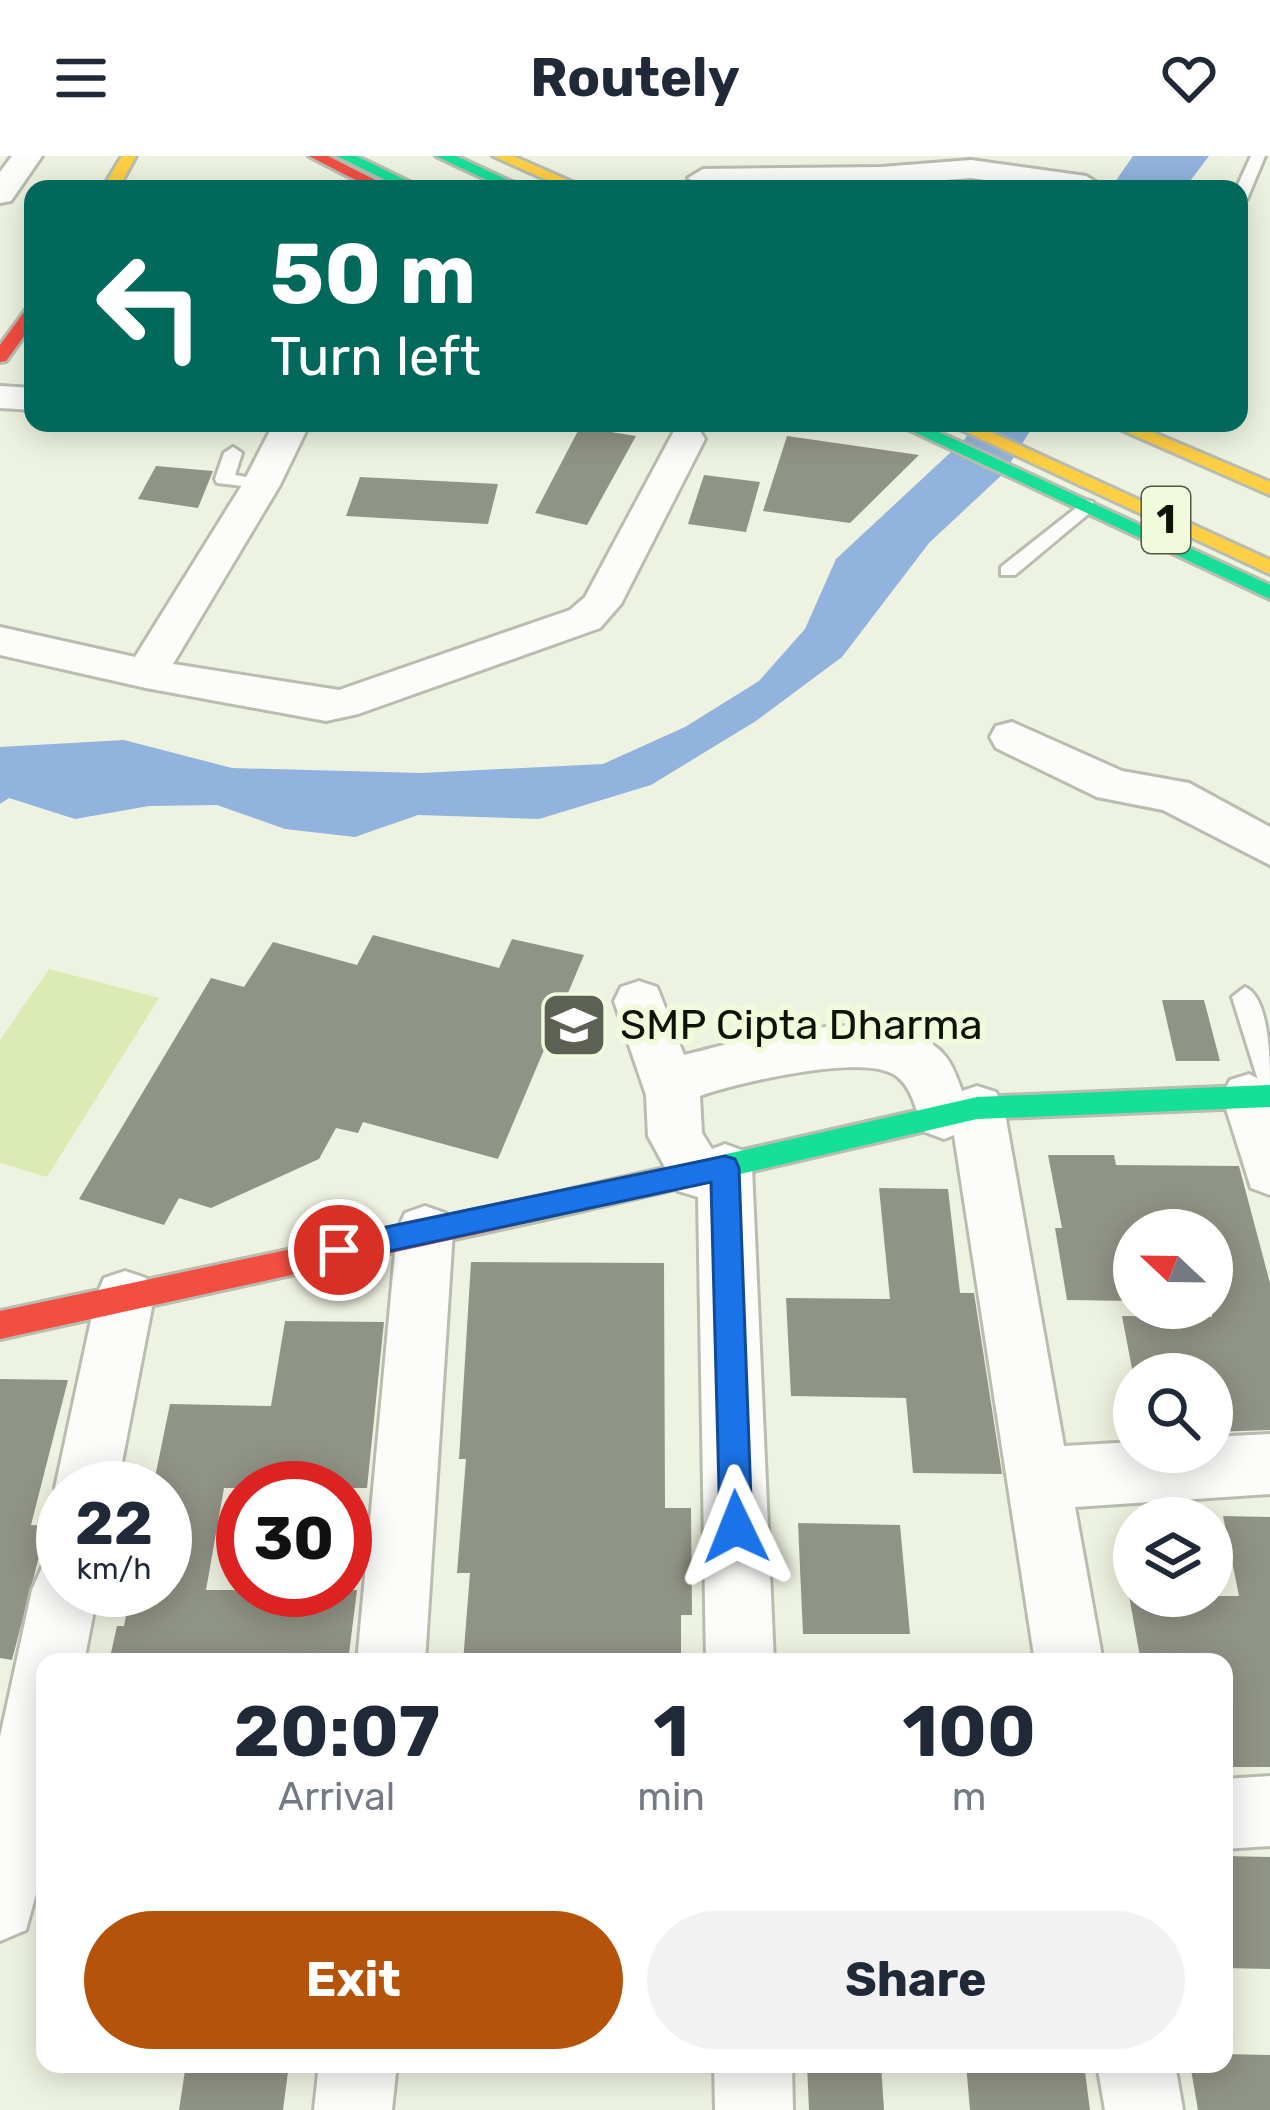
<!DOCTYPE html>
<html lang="en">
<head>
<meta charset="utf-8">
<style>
  :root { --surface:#fff; --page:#f2f2f3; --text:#1f2937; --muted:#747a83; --accent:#b45309 }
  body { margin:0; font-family:Rubik,sans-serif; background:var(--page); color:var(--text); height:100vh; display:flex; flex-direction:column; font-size:45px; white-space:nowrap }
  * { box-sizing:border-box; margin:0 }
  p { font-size:39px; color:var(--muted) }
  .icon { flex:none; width:66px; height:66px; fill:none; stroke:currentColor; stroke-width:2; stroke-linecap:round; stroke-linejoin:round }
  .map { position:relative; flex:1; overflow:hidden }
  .side { position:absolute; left:36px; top:1497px; width:1197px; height:420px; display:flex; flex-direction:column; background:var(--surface); border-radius:24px; box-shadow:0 6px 30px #0003 }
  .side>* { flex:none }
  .guide { position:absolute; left:24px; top:24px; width:1224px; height:252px; border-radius:24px; box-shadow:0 6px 30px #0003; background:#00695c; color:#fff; overflow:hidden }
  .needle { width:78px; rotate:292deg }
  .controls { position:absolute; left:1113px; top:1053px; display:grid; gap:24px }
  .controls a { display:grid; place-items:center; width:120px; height:120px; border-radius:50%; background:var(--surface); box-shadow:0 6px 30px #0003; font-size:60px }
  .speed { position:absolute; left:36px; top:1305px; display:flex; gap:24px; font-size:60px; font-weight:700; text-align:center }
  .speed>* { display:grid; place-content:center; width:156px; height:156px; border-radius:50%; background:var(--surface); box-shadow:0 6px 30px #0003; line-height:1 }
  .speed small { font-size:30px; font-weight:400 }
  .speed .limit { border:18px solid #d22; background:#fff; color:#111 }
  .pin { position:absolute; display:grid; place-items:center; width:102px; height:102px; color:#fff; margin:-51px; border:6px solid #fff; border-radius:50%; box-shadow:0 3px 12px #0007 }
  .me { position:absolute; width:132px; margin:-66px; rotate:358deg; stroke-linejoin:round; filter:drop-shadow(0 0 9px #0008) }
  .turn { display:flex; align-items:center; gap:42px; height:252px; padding:0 48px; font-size:54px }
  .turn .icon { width:156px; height:156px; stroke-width:2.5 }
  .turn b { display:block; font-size:84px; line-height:102px }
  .eta { display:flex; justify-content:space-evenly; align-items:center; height:204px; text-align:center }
  .eta b { font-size:72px; font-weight:700; line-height:84px }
  .primary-button { display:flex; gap:24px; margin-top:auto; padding:24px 48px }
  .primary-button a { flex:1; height:138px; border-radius:72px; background:var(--accent); color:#fff; font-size:48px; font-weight:700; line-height:138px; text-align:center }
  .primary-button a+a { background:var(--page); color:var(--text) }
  header { display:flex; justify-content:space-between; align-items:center; height:156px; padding:0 48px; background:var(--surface); font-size:54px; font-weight:700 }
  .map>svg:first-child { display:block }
  .green { fill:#dceab4 }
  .water { fill:#92b3de }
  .building { fill:#909486 }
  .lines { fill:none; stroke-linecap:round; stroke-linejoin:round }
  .lane-casing { stroke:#b9bdb0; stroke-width:6 }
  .street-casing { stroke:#b9bdb0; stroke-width:6 }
  .fast-casing { stroke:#b9bdb0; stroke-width:6 }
  .slow-casing { stroke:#b9bdb0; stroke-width:6 }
  .jam-casing { stroke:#b9bdb0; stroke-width:6 }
  .lane { fill:#fcfdfa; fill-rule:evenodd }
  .street { fill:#fcfdfa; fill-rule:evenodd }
  .fast { fill:#16e098; fill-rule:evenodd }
  .slow { fill:#ffcf43; fill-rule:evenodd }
  .jam { fill:#f24e42; fill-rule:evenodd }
  .route { fill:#1a73e8; stroke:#114b97; stroke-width:3 }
  .labels { text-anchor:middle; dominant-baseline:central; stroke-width:12; stroke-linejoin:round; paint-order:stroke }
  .shield { fill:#f1fada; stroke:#535846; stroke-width:3 }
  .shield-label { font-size:39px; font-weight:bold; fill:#0f1207 }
  .poi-label { font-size:42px; fill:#0f1207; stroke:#f1fada; text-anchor:start }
</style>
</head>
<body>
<header><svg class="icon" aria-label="menu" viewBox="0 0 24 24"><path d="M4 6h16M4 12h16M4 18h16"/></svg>Routely<svg class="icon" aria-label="heart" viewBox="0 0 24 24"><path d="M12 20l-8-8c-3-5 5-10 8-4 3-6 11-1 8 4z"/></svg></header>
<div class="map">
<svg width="1270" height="1954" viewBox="0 0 1270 1954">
  <rect width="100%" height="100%" fill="#eef3e1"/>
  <polygon class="green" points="49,813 159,842 47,1021 0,1007 0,884"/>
  <g class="water">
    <polygon points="1133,0 1209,0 1184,33 1110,33"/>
    <polygon points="974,267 1035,267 1004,317 929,387 842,501 756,565 651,629 539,663 418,659 355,681 285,673 217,649 149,650 75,663 9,642 0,648 0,591 124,584 232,612 421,617 603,608 685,571 759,525 805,473 836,403 965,283"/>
  </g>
  <g class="building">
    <polygon points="580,271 636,280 587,369 535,357"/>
    <polygon points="787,280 919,299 850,367 763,355"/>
    <polygon points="156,310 213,315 198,352 138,343"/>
    <polygon points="704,319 760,326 746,376 688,368"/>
    <polygon points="360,321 498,328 488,368 346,360"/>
    <polygon points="373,779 499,812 512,783 584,799 498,1003 363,966 358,977 336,972 319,1003 211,1052 179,1042 164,1069 79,1043 211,822 244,831 273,786 357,809"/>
    <polygon points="1162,844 1204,844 1220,905 1176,905"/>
    <polygon points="1048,999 1114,999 1116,1009 1239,1010 1270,1127 1270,1274 1212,1276 1212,1218 1133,1218 1122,1160 1212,1161 1212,1074 1134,1074 1134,1145 1067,1144 1055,1072 1062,1072"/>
    <polygon points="879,1032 948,1033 960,1137 974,1137 1002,1318 913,1317 906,1242 791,1240 786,1142 890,1143"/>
    <polygon points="471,1106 664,1107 665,1352 691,1352 692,1459 681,1459 681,1506 463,1506 470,1417 457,1417 466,1303 459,1303"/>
    <polygon points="285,1165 384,1166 367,1332 224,1332 206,1434 357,1434 348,1506 109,1506 117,1470 124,1470 131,1434 165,1434 165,1331 153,1331 170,1248 271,1250"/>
    <polygon points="0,1223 68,1224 31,1369 47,1370 12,1504 0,1502"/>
    <polygon points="1223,1360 1270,1361 1270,1611 1224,1611 1224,1506 1141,1506 1129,1440 1239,1440"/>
    <polygon points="798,1367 900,1369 910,1478 803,1478"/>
    <polygon points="1224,1700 1270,1701 1270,1813 1224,1812"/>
    <polygon points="1224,1898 1270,1899 1270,1954 1198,1954 1190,1908 1224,1908"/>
    <polygon points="186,1908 289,1908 283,1954 179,1954"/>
    <polygon points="807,1908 881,1908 884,1954 809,1954"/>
    <polygon points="966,1908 1084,1908 1090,1954 970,1954"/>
  </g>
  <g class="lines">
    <g class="lane-casing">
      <g id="lane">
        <polygon points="1251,0 1265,0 1247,43 1239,48 1236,33"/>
        <polygon points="233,291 242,297 235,319 268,325 268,333 217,327 215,323 224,297"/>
        <polygon points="1086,344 1093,346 1093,354 1015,419 1001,419 1001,411"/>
        <path d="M 1245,831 C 1270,842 1270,906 1270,932 L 1261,929 L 1257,921 L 1232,841 Z"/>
      </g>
    </g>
    <g class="street-casing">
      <g id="street">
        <polygon points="12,0 42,0 11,45 0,47 0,16"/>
        <polygon points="971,4 1086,20 1101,29 1098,33 1049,33 971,22 881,29 703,31 688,22 703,13 881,11"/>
        <polygon points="0,230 33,232 33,254 0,252"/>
        <polygon points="274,267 310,267 280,329 173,508 339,534 570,454 585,441 674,275 700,275 705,283 621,448 600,472 358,558 326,565 146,532 0,499 0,471 135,501 242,329"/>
        <polygon points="1012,566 1122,615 1189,627 1270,671 1270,709 1163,654 1097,641 996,592 990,581 996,570"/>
        <path d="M 639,825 L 657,831 L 684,899 C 747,883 899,841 946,901 C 953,910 958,924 962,935 L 977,930 L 996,936 L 1004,952 L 1064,1290 L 1134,1286 L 1134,1296 L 1212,1296 L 1212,1281 L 1270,1278 L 1270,1338 L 1075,1351 L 1103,1506 L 1035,1506 L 954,979 L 944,983 L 925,976 C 916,957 913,931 895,919 C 862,897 736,927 700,940 L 702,977 L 712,993 L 725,988 L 744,995 L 752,1012 L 774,1506 L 706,1506 L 698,1041 L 678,1035 L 648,980 L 646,939 L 614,845 L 621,831 Z"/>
        <polygon points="1249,918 1270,929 1270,1039 1251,1032 1222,940 1230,924"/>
        <polygon points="425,1050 445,1057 453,1075 425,1506 357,1506 397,1075 405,1057"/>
        <polygon points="125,1115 146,1122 154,1141 117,1332 63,1332 63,1352 55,1332 96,1141 104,1122"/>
        <polygon points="63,1402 63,1434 98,1434 84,1506 45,1506 45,1705 26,1774 0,1785 0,1581 32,1434 42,1411"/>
        <polygon points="1270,1620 1270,1690 1224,1693 1224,1623"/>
        <polygon points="319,1908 397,1908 392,1954 314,1954"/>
        <polygon points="714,1908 792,1908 793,1954 715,1954"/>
        <polygon points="1097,1908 1175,1908 1183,1954 1105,1954"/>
      </g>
    </g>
    <g class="fast-casing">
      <g id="fast">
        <polygon points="337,0 356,0 424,33 404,33"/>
        <polygon points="436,0 456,0 527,33 506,33"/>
        <polygon points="895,267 919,267 1270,429 1270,443"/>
        <polygon points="1270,929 1270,951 977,963 546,1063 536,1060 532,1051 536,1042 546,1039 977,941"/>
      </g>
    </g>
    <g class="slow-casing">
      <g id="slow">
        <polygon points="122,0 136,0 118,33 102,33"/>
        <polygon points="493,0 513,0 588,33 567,33"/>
        <polygon points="947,267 971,267 1270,404 1270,418"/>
        <polygon points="1106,267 1131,267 1270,326 1270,339"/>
      </g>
    </g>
    <g class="jam-casing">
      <g id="jam">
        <polygon points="309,0 328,0 393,33 373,33"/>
        <polygon points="33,151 33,168 6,205 0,206 0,189 27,152"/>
        <polygon points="546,1039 556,1042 560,1051 556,1060 546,1063 0,1183 0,1155"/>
      </g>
    </g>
    <use href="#lane" class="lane"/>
    <use href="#street" class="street"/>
    <use href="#fast" class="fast"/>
    <use href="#slow" class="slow"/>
    <use href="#jam" class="jam"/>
  </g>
  <polygon class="route" points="725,1000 735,1003 739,1012 752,1371 747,1383 736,1387 724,1383 720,1371 711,1026 339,1106 329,1103 325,1094 329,1084 339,1081"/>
  <defs>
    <g id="school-square" transform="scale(3.45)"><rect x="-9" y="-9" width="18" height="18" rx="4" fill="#5d6153" stroke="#f1fada"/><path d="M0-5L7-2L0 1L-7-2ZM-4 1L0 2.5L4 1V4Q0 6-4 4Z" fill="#fff"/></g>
  </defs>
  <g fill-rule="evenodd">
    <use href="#school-square" x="574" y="869"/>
  </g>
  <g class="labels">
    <rect class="shield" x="1142" y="331" width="48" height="66" rx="9"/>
    <g class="shield-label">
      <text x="1166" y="364">1</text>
    </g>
    <g class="poi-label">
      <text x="620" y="869">SMP Cipta Dharma</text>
    </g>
  </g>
</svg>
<div class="controls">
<a><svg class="needle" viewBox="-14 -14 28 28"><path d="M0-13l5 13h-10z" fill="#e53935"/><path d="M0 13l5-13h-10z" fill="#747a83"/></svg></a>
<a><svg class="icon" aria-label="search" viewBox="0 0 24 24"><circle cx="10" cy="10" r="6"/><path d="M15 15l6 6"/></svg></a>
<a><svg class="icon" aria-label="layers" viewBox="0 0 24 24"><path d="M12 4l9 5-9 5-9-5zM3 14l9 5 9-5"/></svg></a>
</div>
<div class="speed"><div>22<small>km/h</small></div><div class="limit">30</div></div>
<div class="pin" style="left:339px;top:1094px;background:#d93025"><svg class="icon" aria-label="arrive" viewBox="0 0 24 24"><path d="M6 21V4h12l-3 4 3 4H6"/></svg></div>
<svg class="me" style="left:736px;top:1371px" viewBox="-20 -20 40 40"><path d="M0-17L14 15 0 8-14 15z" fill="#1a73e8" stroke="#fff" stroke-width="4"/></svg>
<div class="guide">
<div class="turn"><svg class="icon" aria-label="left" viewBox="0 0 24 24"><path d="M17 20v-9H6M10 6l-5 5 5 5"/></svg><div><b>50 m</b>Turn left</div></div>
</div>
<section class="side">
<div class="eta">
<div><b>20:07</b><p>Arrival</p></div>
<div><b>1</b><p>min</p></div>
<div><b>100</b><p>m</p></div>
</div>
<div class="primary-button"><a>Exit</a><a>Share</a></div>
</section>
</div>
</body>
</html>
